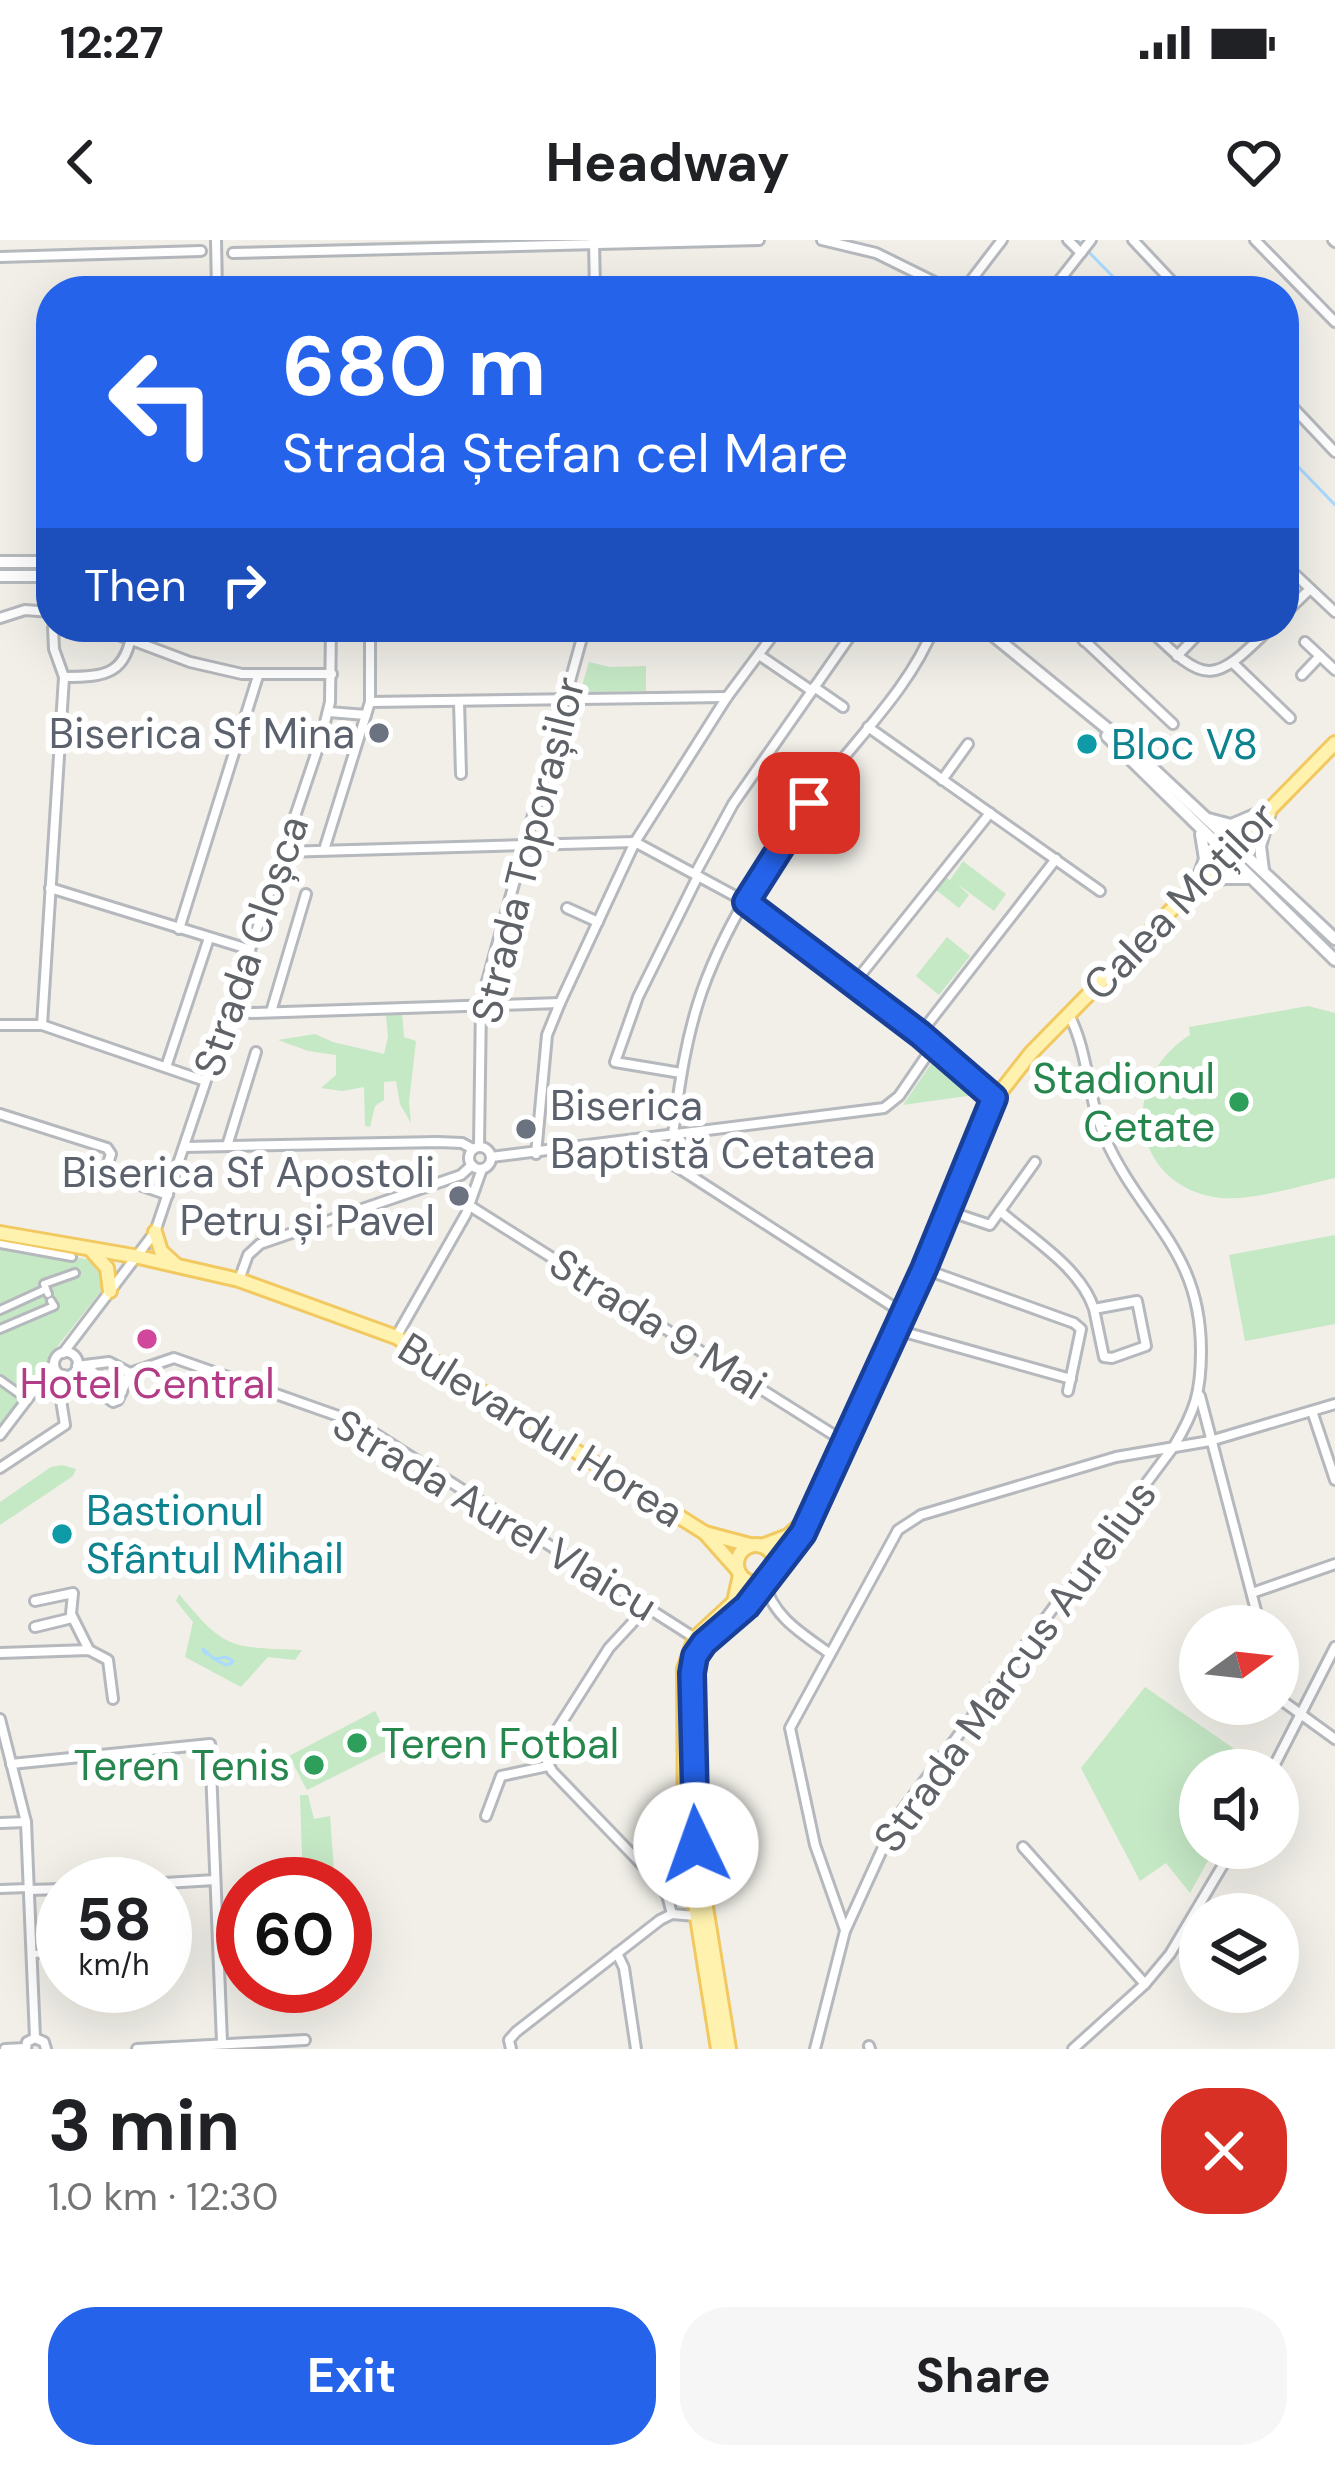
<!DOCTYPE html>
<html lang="en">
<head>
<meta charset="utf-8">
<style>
  :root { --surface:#fff; --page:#f6f6f6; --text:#202124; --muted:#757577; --accent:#2563eb }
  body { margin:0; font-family:"DM Sans",sans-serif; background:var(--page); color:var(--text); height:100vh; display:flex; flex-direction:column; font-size:45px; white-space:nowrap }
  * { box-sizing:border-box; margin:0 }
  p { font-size:39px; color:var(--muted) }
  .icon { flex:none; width:66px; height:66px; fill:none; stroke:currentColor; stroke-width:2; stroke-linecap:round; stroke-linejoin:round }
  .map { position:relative; height:1809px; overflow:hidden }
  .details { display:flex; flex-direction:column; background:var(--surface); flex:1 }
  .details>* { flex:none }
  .banner { position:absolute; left:36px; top:36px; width:1263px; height:366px; border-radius:48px; box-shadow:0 12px 48px #0002; background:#2563eb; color:#fff; overflow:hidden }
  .needle { width:78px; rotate:75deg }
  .controls { position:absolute; left:1179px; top:1365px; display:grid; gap:24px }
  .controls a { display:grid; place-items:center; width:120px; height:120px; border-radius:50%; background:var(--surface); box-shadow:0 12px 48px #0002; font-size:60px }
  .speed { position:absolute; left:36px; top:1617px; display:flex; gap:24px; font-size:60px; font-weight:700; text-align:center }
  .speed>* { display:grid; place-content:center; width:156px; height:156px; border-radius:50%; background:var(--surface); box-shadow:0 12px 48px #0002; line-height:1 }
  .speed small { font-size:30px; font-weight:400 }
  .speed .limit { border:18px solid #d22; background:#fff; color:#111 }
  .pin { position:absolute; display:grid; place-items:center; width:102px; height:102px; color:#fff; margin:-51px; border-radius:24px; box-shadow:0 6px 18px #0006 }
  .me { position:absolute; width:132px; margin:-66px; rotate:357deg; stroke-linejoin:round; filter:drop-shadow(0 0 9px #0008) }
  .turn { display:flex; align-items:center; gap:42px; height:252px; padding:0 48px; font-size:54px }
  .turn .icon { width:156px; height:156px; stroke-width:2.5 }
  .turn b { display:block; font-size:84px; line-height:102px }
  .then { display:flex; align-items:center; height:114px; padding:0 48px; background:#0003; gap:24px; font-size:45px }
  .round { display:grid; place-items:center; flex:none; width:126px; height:126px; border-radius:48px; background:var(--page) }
  .overview { display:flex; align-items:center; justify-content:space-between; height:204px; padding:0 48px }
  h1 { font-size:72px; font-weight:700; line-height:90px }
  .cta { display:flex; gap:24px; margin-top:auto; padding:24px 48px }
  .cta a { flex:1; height:138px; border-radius:48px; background:var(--accent); color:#fff; font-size:48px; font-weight:700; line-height:138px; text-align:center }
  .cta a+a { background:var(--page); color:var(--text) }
  .status { display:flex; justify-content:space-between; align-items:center; height:84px; padding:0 60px; background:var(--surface); direction:ltr }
  .status svg { height:33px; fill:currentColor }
  header { display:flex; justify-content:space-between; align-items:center; height:156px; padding:0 48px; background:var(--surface); font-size:54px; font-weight:700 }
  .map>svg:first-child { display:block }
  .green { fill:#c5e8c5 }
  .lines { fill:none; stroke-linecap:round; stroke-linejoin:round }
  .stream { stroke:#aadaff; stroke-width:3 }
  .pedestrian-casing { stroke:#b5b8bc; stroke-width:12 }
  .minor-casing { stroke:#b5b8bc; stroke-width:14 }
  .secondary-casing { stroke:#b6babf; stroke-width:16 }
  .primary-casing { stroke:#f2c960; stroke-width:18 }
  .pedestrian { stroke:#fff; stroke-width:6 }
  .minor { stroke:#fff; stroke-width:8 }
  .secondary { stroke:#fff; stroke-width:10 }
  .primary { stroke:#fff2af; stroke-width:12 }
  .route-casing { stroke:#184099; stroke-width:30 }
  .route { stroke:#2563eb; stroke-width:21 }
  .worship-dot { fill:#6b7280; stroke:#fff; stroke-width:4.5 }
  .culture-dot { fill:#0f9aa8; stroke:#fff; stroke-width:4.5 }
  .leisure-dot { fill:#2e9e5b; stroke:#fff; stroke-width:4.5 }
  .hotel-dot { fill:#d1479c; stroke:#fff; stroke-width:4.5 }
  .labels { text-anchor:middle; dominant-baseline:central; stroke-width:12; stroke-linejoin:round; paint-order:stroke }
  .worship-label { font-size:42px; fill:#5b616d; stroke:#fff; text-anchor:end }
  .culture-label { font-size:42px; fill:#0d838f; stroke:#fff; text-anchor:start }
  .street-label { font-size:42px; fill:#5f6368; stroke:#fff }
  .leisure-label { font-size:42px; fill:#27864d; stroke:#fff; text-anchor:end }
  .hotel-label { font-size:42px; fill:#b23c85; stroke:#fff }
</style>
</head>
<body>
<div class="status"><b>12:27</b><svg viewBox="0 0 49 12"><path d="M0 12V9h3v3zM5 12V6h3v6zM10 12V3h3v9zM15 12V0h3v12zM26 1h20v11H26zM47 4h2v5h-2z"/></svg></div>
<header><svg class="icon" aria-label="back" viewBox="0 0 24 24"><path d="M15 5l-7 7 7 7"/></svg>Headway<svg class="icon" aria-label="heart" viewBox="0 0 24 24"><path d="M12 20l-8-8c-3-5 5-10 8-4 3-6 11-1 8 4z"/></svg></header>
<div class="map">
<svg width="1335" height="1809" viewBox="0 0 1335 1809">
  <rect width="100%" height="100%" fill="#f1efe8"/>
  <g class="green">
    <polygon points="589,422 610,427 646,426 646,451 586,452 582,446"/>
    <polygon points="963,621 1006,654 994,671 956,643 969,655 959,668 936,650 945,637 950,640"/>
    <polygon points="947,697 970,716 939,755 916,736"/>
    <path d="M 1308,766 L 1335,773 L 1335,938 C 1302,945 1247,963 1214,957 C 1129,942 1119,839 1190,795 L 1189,787 Z"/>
    <polygon points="402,772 404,797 416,801 409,862 411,883 400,864 396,841 384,842 384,860 375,866 370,887 365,886 364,847 342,851 321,848 336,835 336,815 308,811 278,800 315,794 333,802 384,814 388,797 386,775"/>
    <polygon points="940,820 975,851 974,855 903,865 933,821"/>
    <polygon points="1335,995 1335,1084 1245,1101 1229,1015"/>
    <polygon points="0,1003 96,1021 102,1029 105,1046 56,1108 0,1190"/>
    <polygon points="62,1225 76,1229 73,1236 0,1285 0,1262 51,1227"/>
    <path d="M 179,1354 C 226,1411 230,1407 302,1410 L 295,1420 L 268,1417 L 241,1447 L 185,1417 L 193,1382 L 176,1361 Z"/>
    <polygon points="1145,1447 1259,1526 1257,1530 1200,1530 1200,1608 1215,1608 1190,1653 1166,1623 1140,1641 1081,1528"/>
    <polygon points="375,1471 393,1507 307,1550 289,1516"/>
    <polygon points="300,1555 308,1555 314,1579 330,1576 335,1644 303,1641"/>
  </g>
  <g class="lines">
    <g class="stream">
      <polyline points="1077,0 1127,51"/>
      <polyline points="1284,212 1335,265"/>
      <polyline points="206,1414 203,1409 214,1419 226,1417 233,1421"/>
      <polyline points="214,1419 226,1425 232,1423"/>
    </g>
    <g class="pedestrian-casing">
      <g id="pedestrian">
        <polyline points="0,1004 72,1017"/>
        <polyline points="48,1054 44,1044 75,1033"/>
        <polyline points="0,1070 46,1049"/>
        <polyline points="0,1089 54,1066 51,1061"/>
        <polyline points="0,1140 21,1155"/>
        <polyline points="0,1649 29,1648"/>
        <polyline points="33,1714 50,1713"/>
      </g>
    </g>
    <g class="minor-casing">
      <g id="minor">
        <polyline points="216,0 217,51"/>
        <polyline points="822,0 876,13 953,51"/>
        <polyline points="1068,0 1081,13"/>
        <polyline points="1133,0 1181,51"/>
        <polyline points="1255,0 1335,82"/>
        <polyline points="1333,0 1335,2"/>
        <polyline points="594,1 595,51"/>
        <polyline points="233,13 759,0"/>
        <polyline points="0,17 201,11"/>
        <polyline points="963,51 1002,0"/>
        <polyline points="1051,51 1091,0"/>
        <polyline points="1284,158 1335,212"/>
        <polyline points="1284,324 1335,372"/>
        <polyline points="1284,374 1310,349"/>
        <polyline points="0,378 25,370 51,372"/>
        <polyline points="97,387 190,422 242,434 332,434"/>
        <polyline points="1070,387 1173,484"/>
        <path d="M 1147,387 C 1206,445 1212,446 1271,387"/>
        <polyline points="1084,401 1097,387"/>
        <polyline points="1305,402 1335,430"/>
        <polyline points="759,415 812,451"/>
        <polyline points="1177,416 1205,387"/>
        <polyline points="1234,424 1290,478"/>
        <polyline points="1302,435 1320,416"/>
        <path d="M 64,437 C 108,437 126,434 133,387"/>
        <polyline points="814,447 843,467"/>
        <polyline points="459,461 461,534"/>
        <polyline points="370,462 727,457"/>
        <polyline points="329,472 366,475"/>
        <polyline points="868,487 1100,651"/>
        <polyline points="760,527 809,563"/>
        <polyline points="942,540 968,504"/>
        <polyline points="324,610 370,462 370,387"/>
        <polyline points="282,612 635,602 746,662 920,794 994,858"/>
        <polyline points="695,634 733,564 853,392"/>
        <polyline points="50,648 248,709"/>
        <polyline points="567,668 598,682"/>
        <polyline points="179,689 258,436"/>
        <polyline points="855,742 990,573"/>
        <polyline points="229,767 251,773 560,763"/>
        <polyline points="271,772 306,654"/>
        <polyline points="0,785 42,785 205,841"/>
        <polyline points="42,785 64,437 54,409 53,387"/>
        <polyline points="920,794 1056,619"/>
        <polyline points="166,827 209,698"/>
        <polyline points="681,833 615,822 638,757 698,636"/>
        <polyline points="0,874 107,908 111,914 105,933 168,955"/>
        <path d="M 673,895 C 679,846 686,797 702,751 C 729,675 780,601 828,537 C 865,490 912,443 934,387"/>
        <polyline points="654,897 671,923 903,1073"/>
        <polyline points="227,906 256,812"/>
        <circle cx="480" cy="918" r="11"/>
        <polyline points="184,907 438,902 462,903 473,909"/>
        <polyline points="479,907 481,763 585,387"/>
        <polyline points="536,914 547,795 560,763 635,602 727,457 779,387"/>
        <polyline points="491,917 884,868 899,856 934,805"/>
        <polyline points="470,966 845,1202"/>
        <polyline points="948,971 990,985 1035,922"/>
        <path d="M 1000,971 C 1031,998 1081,1028 1094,1069 L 1104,1117 L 1112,1118 L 1146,1106 L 1137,1061 L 1094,1069"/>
        <polyline points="924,1029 1074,1083 1081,1089 1068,1151"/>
        <polyline points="239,1040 248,1015 260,1004 461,935 472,925"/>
        <polyline points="897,1090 1071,1139"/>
        <polyline points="396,1097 466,974 482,929"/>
        <circle cx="66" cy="1124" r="12"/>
        <polyline points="63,1113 155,992 321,499 330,462 331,387"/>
        <polyline points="93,1124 87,1137 89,1144 113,1162 118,1160 130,1133"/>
        <polyline points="77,1126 109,1122 130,1133 174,1118 358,1183 698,1400"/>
        <polyline points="90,1130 122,1152"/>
        <polyline points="1200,1156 1260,1386"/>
        <polyline points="1312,1171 1335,1240"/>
        <polyline points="0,1195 54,1124"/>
        <polyline points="0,1228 65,1185 60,1154 63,1135"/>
        <path d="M 764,1341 C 772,1376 801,1393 829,1413"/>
        <polyline points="1252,1353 1335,1324"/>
        <polyline points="35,1361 73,1353 71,1374 89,1410"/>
        <polyline points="647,1367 609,1408 553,1496 546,1519 552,1531 651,1634 667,1655 672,1674"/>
        <polyline points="35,1387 72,1378"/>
        <polyline points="0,1413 89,1410 108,1420 113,1459"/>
        <polyline points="1278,1452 1284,1462 1335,1499"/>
        <polyline points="0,1479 26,1582 35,1798"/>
        <polyline points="11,1524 210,1504 222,1802"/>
        <polyline points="1272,1530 1335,1407"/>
        <polyline points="486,1576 501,1536 548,1526"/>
        <polyline points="0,1583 26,1582"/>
        <polyline points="1023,1607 1145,1744"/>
        <polyline points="148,1644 215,1640"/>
        <polyline points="29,1650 63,1649"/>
        <polyline points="845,1690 815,1605 790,1488 898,1290 921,1275 1116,1217 1210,1201 1335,1164"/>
        <polyline points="617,1713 624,1728 636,1809"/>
        <polyline points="869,1806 870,1809"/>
        <polyline points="5,1809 25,1808"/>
        <polyline points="26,1809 27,1802 35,1798 44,1802 46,1809"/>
        <polyline points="137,1809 305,1800"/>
        <polyline points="511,1809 509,1800 516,1792 660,1680 672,1674 696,1676"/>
        <path d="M 815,1809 L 845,1691 L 896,1579 L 1174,1206 C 1195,1171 1201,1152 1201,1111 C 1201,1009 1142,981 1105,898 C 1087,858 1089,813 1069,775"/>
        <polyline points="1073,1809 1145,1744 1170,1714 1233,1608"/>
      </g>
    </g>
    <g class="secondary-casing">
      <g id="secondary">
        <polyline points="0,322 51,322"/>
        <polyline points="0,336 51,336"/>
        <polyline points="983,387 1131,508 1335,699"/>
        <polyline points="1107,496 1335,720"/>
        <polyline points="1208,579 1231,585 1264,571"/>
        <polyline points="1263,630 1260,606 1270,572"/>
        <polyline points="1198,639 1205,619 1201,594"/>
        <polyline points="1194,648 1224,638 1249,638"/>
      </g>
    </g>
    <g class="primary-casing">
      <g id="primary">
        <polyline points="155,992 161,1011 175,1024"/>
        <polyline points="0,993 139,1017 239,1040 396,1097 705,1293 737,1329"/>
        <polyline points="91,1010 107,1028 110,1051"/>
        <polyline points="705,1293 750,1305"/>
        <circle cx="756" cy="1324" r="19"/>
        <polyline points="762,1306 788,1296 801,1284"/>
        <polyline points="774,1328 803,1293 832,1234 924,1029 991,864 1031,813 1335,503"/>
        <path d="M 692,1428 C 700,1393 742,1378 761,1343"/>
        <polyline points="692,1479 696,1605 729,1809"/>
        <polyline points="718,1809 685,1602 684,1429 695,1398 734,1362 740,1335"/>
      </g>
    </g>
    <use href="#pedestrian" class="pedestrian"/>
    <use href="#minor" class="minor"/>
    <use href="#secondary" class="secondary"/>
    <use href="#primary" class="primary"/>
  </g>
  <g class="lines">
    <g class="route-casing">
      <polyline id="route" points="696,1605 692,1433 695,1416 704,1403 747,1366 803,1293 924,1029 994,858 920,794 746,662 809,563"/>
    </g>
    <use href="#route" class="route"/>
  </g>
  <g class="worship-dot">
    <circle cx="379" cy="493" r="12"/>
    <circle cx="526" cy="889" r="12"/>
    <circle cx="459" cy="956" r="12"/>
  </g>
  <g class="culture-dot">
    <circle cx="1087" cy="504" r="12"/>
    <circle cx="62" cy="1294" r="12"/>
  </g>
  <g class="leisure-dot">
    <circle cx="1239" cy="862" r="12"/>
    <circle cx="357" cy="1503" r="12"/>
    <circle cx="314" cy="1525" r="12"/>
  </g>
  <circle class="hotel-dot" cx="147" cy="1099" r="12"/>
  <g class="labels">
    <g class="worship-label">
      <text x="355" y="493">Biserica Sf Mina</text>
      <text x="550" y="865" text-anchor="start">Biserica<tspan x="550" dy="48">Baptistă Cetatea</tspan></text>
      <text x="435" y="932">Biserica Sf Apostoli<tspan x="435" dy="48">Petru și Pavel</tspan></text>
    </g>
    <g class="culture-label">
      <text x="1111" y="504">Bloc V8</text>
      <text x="86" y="1270">Bastionul<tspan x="86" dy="48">Sfântul Mihail</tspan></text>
    </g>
    <g class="street-label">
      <text transform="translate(528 610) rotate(-76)">Strada Toporașilor</text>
      <text transform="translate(1180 661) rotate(-46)">Calea Moților</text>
      <text transform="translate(251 706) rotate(-71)">Strada Cloșca</text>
      <text transform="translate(658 1084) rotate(32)">Strada 9 Mai</text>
      <text transform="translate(541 1190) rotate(32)">Bulevardul Horea</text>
      <text transform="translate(495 1275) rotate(31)">Strada Aurel Vlaicu</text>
      <text transform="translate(1015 1426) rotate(-54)">Strada Marcus Aurelius</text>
    </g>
    <g class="leisure-label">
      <text x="1215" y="838">Stadionul<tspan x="1215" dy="48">Cetate</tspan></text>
      <text x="381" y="1503" text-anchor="start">Teren Fotbal</text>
      <text x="290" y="1525">Teren Tenis</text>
    </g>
    <g class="hotel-label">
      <text x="147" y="1143">Hotel Central</text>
    </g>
  </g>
</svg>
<div class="controls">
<a><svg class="needle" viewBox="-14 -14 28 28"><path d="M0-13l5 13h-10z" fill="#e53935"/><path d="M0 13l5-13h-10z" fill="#757577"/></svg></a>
<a><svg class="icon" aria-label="sound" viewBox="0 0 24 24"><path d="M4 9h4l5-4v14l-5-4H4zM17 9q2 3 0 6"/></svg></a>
<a><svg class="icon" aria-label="layers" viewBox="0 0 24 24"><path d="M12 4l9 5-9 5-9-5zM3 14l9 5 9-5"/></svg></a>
</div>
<div class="speed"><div>58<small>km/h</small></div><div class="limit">60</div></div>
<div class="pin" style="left:809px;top:563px;background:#d93025"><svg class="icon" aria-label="arrive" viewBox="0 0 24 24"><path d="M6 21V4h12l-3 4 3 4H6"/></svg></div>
<svg class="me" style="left:696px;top:1605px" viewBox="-20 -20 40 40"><circle r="19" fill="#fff"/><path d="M0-13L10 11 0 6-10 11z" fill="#2563eb"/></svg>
<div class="banner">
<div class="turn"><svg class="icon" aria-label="left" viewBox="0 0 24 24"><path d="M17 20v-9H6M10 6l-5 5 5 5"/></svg><div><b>680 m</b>Strada Ștefan cel Mare</div></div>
<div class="then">Then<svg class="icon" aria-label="right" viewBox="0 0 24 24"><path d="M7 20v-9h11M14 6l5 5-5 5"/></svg></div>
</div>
</div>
<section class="details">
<div class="overview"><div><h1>3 min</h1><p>1.0 km · 12:30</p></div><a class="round" style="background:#d93025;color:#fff"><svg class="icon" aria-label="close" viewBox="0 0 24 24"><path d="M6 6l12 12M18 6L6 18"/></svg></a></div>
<div class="cta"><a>Exit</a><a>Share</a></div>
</section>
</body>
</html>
